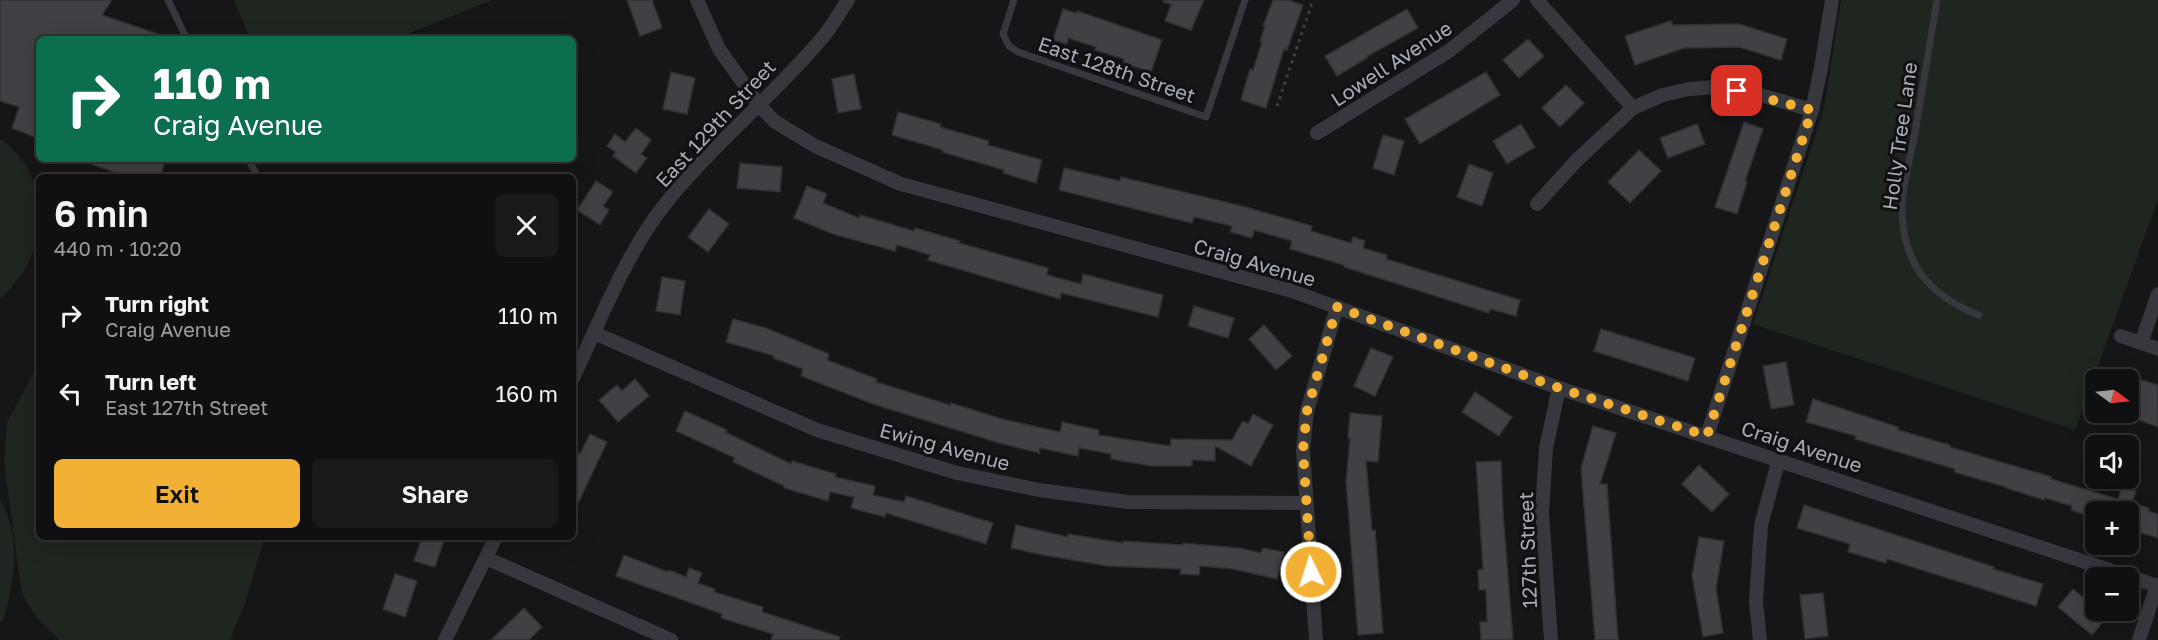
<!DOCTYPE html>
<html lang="en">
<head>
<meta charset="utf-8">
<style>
  :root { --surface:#101012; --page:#19191b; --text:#f1f3f6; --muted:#9c9d9f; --line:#303032; --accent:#f2b134 }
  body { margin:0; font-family:"Golos Text",sans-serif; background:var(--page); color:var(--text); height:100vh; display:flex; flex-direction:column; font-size:22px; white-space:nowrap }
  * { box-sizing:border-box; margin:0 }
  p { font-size:20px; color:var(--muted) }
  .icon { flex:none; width:33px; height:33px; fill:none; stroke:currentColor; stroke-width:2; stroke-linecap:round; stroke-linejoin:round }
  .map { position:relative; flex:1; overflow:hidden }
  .details { position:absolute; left:36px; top:174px; width:540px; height:366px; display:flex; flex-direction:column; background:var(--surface); border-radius:9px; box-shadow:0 6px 24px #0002,0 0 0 2px var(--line) }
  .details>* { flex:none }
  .guide { position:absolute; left:36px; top:36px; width:540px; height:126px; border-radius:9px; box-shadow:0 6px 24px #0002,0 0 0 2px var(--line); background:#0b6e4f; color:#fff; overflow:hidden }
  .needle { width:39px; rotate:105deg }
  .buttons { position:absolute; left:2085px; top:369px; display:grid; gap:12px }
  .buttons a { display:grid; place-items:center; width:54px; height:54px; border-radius:9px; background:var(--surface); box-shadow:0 6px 24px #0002,0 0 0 2px var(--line); font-size:30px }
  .pin { position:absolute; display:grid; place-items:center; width:51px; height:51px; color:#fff; margin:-26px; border-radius:12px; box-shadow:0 3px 9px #0006 }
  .me { position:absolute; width:66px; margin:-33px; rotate:356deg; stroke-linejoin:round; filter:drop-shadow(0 0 4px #0008) }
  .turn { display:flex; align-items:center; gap:21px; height:126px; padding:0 18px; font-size:27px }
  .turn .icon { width:78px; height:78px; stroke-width:2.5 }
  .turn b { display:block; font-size:42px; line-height:51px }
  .round { display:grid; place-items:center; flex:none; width:63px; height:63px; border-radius:9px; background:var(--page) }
  .headline { display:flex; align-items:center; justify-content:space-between; height:102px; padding:0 18px }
  h1 { font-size:36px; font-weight:600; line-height:45px }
  .action { display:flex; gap:12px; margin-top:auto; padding:12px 18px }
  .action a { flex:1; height:69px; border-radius:9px; background:var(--accent); color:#111; font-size:24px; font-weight:600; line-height:69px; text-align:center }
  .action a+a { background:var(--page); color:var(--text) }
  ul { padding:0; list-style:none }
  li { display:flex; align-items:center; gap:18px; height:78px; padding:0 18px }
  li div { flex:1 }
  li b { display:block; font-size:22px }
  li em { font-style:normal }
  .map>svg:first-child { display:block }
  .green { fill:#1e261f }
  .building { fill:#404145; stroke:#303034; stroke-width:1.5 }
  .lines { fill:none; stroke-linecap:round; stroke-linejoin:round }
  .path { stroke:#3d3f44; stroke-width:3; stroke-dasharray:3 4.5; stroke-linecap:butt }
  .lane { stroke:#37383d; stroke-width:7 }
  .street { stroke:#37383d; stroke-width:14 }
  .route { stroke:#f2b134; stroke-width:10; stroke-dasharray:0 18 }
  .labels { text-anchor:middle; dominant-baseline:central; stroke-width:6; stroke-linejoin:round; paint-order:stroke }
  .street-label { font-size:20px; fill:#a8adb8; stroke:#111113 }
</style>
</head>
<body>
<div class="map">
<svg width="2158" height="640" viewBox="0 0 2158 640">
  <rect width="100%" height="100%" fill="#161618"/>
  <g class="green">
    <polygon points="234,0 492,0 395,39 250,39"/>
    <polygon points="1841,0 2158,0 2158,199 2075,430 1753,324 1824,109"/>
    <path d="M 0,139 C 56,177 50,257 0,298 Z"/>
    <path d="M 33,374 L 39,374 L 39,537 L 265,537 L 245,603 L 230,640 L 60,640 C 43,625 30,612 21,590 L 4,461 L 7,422 Z"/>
    <path d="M 0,499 C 21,538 16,581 2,622 L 0,621 Z"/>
  </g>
  <g class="building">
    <polygon points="0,0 112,0 102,15 167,37 167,39 39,39 39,139 12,128 19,107 0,101"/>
    <polygon points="627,0 652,0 662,28 640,36"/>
    <polygon points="1164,0 1204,0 1191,30 1165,21 1171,5 1173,5 1163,2"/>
    <polygon points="1273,0 1288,0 1303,5 1287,50 1284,49 1266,108 1241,100 1250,69 1253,70 1262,42 1260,41 1265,26 1263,26"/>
    <polygon points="1063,9 1076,13 1077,11 1162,40 1151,72 1123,63 1124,59 1095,50 1096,47 1068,38 1067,44 1053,40"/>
    <polygon points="1407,9 1418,28 1366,57 1367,58 1337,76 1325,56"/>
    <polygon points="1671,21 1673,25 1739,24 1787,39 1781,60 1739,47 1684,48 1635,65 1625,36"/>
    <polygon points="1528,39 1544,56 1519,78 1503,60"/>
    <polygon points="671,72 695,78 687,114 663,109"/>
    <polygon points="1486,72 1500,95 1420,144 1405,119"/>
    <polygon points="854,74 861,109 838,113 832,79"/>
    <polygon points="1566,85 1584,103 1560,127 1542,108"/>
    <polygon points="898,112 941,124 940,127 989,141 988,145 1042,160 1036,183 1003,173 1004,170 942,152 943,150 892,135"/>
    <polygon points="1744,122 1763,129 1745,181 1747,182 1737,214 1715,207"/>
    <polygon points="1521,124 1535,147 1507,164 1493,141"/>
    <polygon points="1697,124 1705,144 1668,158 1660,138"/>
    <polygon points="636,128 651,140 641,154 647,158 636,173 613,156 616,152 607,146 615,134 625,142"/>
    <polygon points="1383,135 1404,141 1394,175 1373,168"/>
    <polygon points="1639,150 1661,171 1630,203 1608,182"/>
    <polygon points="83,159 166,159 160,177 128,177 83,161"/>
    <polygon points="740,163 782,167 780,192 737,188"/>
    <polygon points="1469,164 1493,173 1482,206 1457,197"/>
    <polygon points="1064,168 1120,181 1121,177 1238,205 1312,226 1311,231 1351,243 1353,237 1365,241 1363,248 1387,255 1386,259 1520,300 1516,316 1490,309 1489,313 1344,267 1344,265 1290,249 1292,241 1254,230 1252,238 1230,232 1232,226 1194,217 1192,223 1059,190"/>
    <polygon points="596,181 613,192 603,206 609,210 600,225 577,210"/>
    <polygon points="807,186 827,194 823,203 859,218 860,215 914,231 915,228 960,241 959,243 1048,268 1047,275 1081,284 1083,274 1163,295 1158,317 1061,293 1060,299 928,260 930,255 897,245 895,251 833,234 794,218"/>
    <polygon points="709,209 729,224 708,252 688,237"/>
    <polygon points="662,277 685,281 680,315 656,311"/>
    <polygon points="1194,306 1234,318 1228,338 1188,326"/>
    <polygon points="733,319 766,328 829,354 827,360 877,379 876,382 950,405 951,403 1002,419 1060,432 1062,422 1099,430 1098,435 1170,446 1171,439 1232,440 1243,421 1248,424 1253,414 1273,425 1251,466 1215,446 1215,461 1192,460 1192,466 1152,466 1111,459 1111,454 1079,448 1078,456 1040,448 1039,453 999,443 876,405 801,376 803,369 773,358 774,356 726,342"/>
    <polygon points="1264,325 1292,356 1276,370 1249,339"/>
    <polygon points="1601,329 1695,358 1688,381 1594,351"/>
    <polygon points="1371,348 1393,357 1375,396 1354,386"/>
    <polygon points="1786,362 1794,405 1771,409 1763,366"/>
    <polygon points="2128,376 2158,385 2158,427 2128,416"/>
    <polygon points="635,379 649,396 618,422 599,400 617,385 622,391"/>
    <polygon points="1475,392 1512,417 1499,436 1462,412"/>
    <polygon points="1813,399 1898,427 1898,430 1950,445 1950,447 2052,477 2051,479 2118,499 2122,487 2136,491 2132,503 2149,508 2148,511 2158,514 2158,538 2128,529 2128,512 2096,512 2095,518 2071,510 2072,506 2045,498 2044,500 2006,488 2006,487 1954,472 1955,469 1855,439 1856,436 1806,422"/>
    <polygon points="685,411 727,430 725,432 791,464 792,461 836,474 835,477 875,486 873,495 904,502 906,496 993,523 986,544 886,513 885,517 851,508 854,497 830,492 828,501 784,488 784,486 733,462 735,458 676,431"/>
    <polygon points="1350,413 1382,416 1378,462 1366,461 1372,530 1375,530 1383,633 1358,635 1346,482 1350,438 1348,438"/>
    <polygon points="1593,426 1616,433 1600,484 1607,484 1618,640 1595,640 1581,468"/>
    <polygon points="590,434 607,442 573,514 573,451 580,454"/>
    <polygon points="1501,461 1503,513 1513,640 1481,640 1480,622 1487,622 1486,590 1479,590 1478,570 1483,569 1476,462"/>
    <polygon points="1699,465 1729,494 1712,512 1682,484"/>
    <polygon points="1804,505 1994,567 1993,569 2043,584 2036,606 1887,559 1886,563 1848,552 1850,544 1797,528"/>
    <polygon points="1016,525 1068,537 1068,534 1123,543 1123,541 1183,545 1183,543 1239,548 1261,553 1263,548 1284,552 1277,579 1233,569 1200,566 1199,575 1180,574 1181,569 1107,566 1043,555 1011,548"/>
    <polygon points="422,537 445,537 435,567 414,561"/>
    <polygon points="1699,537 1724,541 1716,588 1723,633 1703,637 1692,575"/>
    <polygon points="624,555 668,572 669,570 686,577 689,568 702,573 698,583 715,589 714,592 763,607 762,612 840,637 839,640 771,640 773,634 721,618 722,614 616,576"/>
    <polygon points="395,574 417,581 405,617 383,609"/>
    <polygon points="2073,589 2096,608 2096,610 2099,610 2107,617 2092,635 2058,607"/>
    <polygon points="1823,593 1828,636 1805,639 1800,595"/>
    <polygon points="524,608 542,627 529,640 491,640"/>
  </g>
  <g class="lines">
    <polyline class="path" points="1277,106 1313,0"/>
    <g class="lane">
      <polyline points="168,0 187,39"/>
      <polyline points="1014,0 1003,34 1009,46 1018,52 1206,117 1245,0"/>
      <path d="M 1937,0 C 1930,42 1923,85 1916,127 C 1912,150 1902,186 1902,208 C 1902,263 1929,296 1979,315"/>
      <polyline points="248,159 258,177"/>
    </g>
    <g class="street">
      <polyline points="697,0 719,49 759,105 774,121 815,146 901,184 1292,291 1559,388 2158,586"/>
      <polyline points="1537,0 1633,108"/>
      <polyline points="1317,133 1449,51 1513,0"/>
      <polyline points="1537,204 1576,161 1633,108 1663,95 1689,89 1716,87 1757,94 1812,110"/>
      <polyline points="594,333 817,430 957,473 1039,490 1128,502 1306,503"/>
      <polyline points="2121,336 2158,349"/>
      <polyline points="2141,343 2158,294"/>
      <path d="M 573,378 C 599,323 625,256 662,208 C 710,146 772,98 822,38 C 832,27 839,13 848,0"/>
      <polyline points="1707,436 1812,110 1821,68 1832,0"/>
      <polyline points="486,558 671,640"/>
      <polyline points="445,640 496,537"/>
      <polyline points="1316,640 1303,450 1307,411 1337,307"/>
      <polyline points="1551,640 1542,513 1546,448 1559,388"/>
      <polyline points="1760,640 1756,602 1761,525 1779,459"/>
      <polyline points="2139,640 2157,585"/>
    </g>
  </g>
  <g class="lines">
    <polyline class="route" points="1311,572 1303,450 1307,411 1337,307 1559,388 1707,436 1812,110 1737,91"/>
  </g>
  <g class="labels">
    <g class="street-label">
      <text transform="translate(1391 63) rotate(-33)">Lowell Avenue</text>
      <text transform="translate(1117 69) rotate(19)">East 128th Street</text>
      <text transform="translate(715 123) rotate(-47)">East 129th Street</text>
      <text transform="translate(1899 136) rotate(-82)">Holly Tree Lane</text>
      <text transform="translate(1255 262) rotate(16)">Craig Avenue</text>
      <text transform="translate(945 446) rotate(15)">Ewing Avenue</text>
      <text transform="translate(1802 446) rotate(18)">Craig Avenue</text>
      <text transform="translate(1527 550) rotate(-92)">127th Street</text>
    </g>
  </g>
</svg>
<div class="buttons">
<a><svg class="needle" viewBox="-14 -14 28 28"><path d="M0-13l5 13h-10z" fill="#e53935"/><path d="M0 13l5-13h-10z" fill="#9c9d9f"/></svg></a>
<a><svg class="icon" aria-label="sound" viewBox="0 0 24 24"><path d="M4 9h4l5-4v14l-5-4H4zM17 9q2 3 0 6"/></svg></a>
<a>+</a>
<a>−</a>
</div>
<div class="pin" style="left:1737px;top:91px;background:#d93025"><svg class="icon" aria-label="arrive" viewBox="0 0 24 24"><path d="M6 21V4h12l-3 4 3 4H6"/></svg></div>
<svg class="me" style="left:1311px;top:572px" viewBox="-20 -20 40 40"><circle r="17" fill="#f2b134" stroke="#fff" stroke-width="3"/><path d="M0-11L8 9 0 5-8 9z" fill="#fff"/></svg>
<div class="guide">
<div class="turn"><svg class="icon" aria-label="right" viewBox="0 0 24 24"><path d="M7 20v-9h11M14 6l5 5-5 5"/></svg><div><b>110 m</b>Craig Avenue</div></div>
</div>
<section class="details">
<div class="headline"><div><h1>6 min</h1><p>440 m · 10:20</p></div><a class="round"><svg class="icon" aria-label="close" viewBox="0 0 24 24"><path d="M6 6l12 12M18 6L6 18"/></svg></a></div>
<ul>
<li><svg class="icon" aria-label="right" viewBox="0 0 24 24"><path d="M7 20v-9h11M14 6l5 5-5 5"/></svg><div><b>Turn right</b><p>Craig Avenue</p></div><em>110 m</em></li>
<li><svg class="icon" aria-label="left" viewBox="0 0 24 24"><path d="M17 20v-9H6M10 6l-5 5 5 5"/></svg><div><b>Turn left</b><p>East 127th Street</p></div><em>160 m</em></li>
</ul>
<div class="action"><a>Exit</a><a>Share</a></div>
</section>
</div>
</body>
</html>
